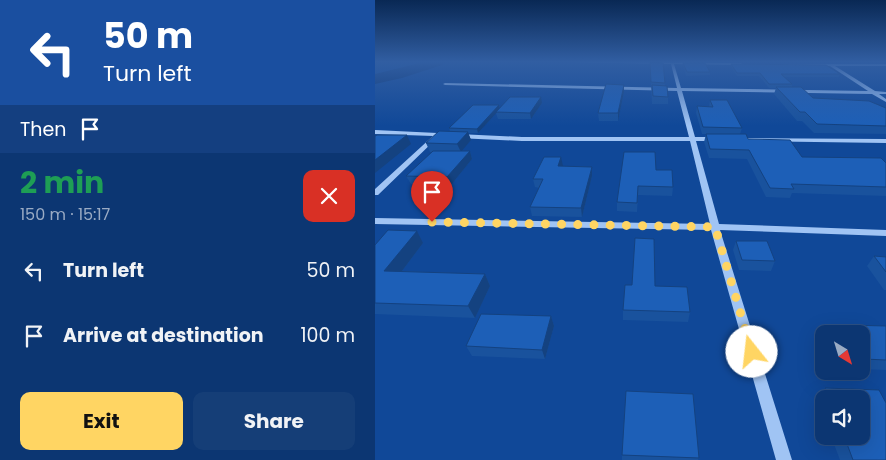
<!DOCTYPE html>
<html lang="en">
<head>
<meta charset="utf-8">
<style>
  :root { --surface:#0c3672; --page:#153e77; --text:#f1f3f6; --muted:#9aabc4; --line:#2c5084; --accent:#ffd563 }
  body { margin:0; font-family:Poppins,sans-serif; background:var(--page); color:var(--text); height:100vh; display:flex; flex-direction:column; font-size:19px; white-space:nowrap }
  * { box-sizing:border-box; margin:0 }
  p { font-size:16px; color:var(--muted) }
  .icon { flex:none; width:28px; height:28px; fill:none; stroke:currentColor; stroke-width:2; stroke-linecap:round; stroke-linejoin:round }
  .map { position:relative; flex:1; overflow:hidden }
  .panel { display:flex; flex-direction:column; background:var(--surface); width:375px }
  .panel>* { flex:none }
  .top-card { background:#1a4fa0; color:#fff; overflow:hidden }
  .needle { width:32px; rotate:142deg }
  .controls { position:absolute; left:440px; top:325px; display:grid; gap:10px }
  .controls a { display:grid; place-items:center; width:55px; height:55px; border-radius:10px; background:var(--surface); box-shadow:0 5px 20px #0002,0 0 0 1px var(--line); font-size:25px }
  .pin { position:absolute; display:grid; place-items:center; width:42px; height:42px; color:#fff; margin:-51px -21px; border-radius:50% 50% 50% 0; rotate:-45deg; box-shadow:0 0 5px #0007 }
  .pin .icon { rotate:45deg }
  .me { position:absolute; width:55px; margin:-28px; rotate:344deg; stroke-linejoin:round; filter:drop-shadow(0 0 4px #0008) }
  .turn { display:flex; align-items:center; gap:18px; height:105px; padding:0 20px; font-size:22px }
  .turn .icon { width:65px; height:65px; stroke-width:2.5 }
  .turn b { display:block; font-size:35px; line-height:42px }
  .then { display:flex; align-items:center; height:48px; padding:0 20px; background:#0003; gap:10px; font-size:19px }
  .round { display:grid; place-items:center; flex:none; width:52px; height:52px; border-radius:10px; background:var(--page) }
  .head { display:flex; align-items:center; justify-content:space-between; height:85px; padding:0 20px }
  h1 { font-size:30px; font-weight:700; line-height:38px; color:#1e9e55 }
  .primary-button { display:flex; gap:10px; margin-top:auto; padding:10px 20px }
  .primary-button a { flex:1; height:58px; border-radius:10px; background:var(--accent); color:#111; font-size:20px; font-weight:700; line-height:58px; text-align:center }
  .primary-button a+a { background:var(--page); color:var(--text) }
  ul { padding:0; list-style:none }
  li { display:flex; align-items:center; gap:15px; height:65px; padding:0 20px }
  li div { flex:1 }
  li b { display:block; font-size:19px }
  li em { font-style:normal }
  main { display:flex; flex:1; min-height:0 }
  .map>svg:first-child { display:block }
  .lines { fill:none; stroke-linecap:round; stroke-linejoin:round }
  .river { fill:#093473; fill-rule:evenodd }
  .minor { fill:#a0c4f4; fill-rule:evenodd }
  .wall { fill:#19529d }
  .shaded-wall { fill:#144280 }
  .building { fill:#1d5fb7; stroke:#144280 }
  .route { stroke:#ffd563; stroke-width:9; stroke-dasharray:0 16.2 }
</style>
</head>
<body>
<main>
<section class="panel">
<div class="top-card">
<div class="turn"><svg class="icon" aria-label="left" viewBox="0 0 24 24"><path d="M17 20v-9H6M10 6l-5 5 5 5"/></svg><div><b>50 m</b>Turn left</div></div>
<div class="then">Then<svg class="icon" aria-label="arrive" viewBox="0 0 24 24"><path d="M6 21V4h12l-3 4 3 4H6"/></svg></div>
</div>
<div class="head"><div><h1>2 min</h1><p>150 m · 15:17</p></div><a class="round" style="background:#d93025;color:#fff"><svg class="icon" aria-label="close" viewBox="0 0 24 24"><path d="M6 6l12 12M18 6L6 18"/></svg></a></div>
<ul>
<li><svg class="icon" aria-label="left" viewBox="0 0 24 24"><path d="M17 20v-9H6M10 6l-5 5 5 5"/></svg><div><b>Turn left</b></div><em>50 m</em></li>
<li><svg class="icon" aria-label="arrive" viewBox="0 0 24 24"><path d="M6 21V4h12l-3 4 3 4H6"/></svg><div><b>Arrive at destination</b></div><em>100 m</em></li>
</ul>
<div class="primary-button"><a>Exit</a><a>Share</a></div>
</section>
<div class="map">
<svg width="511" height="460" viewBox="0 0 511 460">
  <rect width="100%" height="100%" fill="#104898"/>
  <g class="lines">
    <polygon class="river" points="49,62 69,62 67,65 27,78 0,84 0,74"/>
    <g class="minor">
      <polygon points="193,62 366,63 367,65 299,64 306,88 493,91 455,66 379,64 511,64 511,66 460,66 500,91 511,92 511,94 504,94 511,99 511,102 497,94 307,91 320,137 342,137 345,139 342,141 321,141 344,224 511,230 511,236 345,230 417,460 401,460 336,230 0,224 0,218 335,224 315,141 147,141 61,137 61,139 3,195 0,195 0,189 58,136 0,134 0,130 147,137 314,137 302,91 70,85 68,84 70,83 302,88 296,64"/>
      <polygon points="361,138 511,139 511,143 363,141 360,139"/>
    </g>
  </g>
  <g class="wall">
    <polygon points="275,62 290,83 290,86 293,97 293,104 277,104"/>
    <polygon points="498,62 511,62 511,63 499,62"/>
    <polygon points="308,63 335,72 335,75 311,76 308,66"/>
    <polygon points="356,64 465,74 464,77 409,77 417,84 417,87 438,98 511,108 511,134 439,133 427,121 422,121 399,94 401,88 394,88 384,76 362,76 356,67"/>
    <polygon points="249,92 243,121 224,121 223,113"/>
    <polygon points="335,100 367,128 365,134 373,139 427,157 511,163 511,196 417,193 415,198 391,197 372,159 334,158 329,142 331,134 327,134 321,113 322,106 334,107"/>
    <polygon points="167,103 156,119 123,119 121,113 103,133 93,133 96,140 86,151 95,151 97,159 76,185 36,184 31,176 57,152 55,152 51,143 75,131 74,128 124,105 125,108"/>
    <polygon points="187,166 217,167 217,176 207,217 157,216 155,207 164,188 160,187 158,179"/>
    <polygon points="281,170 298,187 297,196 263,195 262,212 242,211 242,202"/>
    <polygon points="361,241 400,261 396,271 364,270 358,250"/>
    <polygon points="48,243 27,271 110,274 115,286 100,318 0,314 0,245"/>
    <polygon points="499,256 511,257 511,290 509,290 492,266"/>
    <polygon points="280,286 315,312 313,322 248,320 248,310"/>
    <polygon points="176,316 179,326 170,359 97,356 91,346"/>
    <polygon points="471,325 511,326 511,370 486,369 486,334 464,334"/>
    <polygon points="450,388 504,390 511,403 511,460 465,460 456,436 486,436 486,399 449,399 449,416 442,397"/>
    <polygon points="247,455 324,458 323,460 247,460"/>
  </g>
  <g class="shaded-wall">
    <polygon points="249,85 249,92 243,121 243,113"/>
    <polygon points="166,97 167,103 156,119 155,113"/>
    <polygon points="124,105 125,109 103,133 102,129"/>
    <polygon points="93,132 96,140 86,152 82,144"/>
    <polygon points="32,135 36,144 0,173 0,160"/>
    <polygon points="95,151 97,159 76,185 72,177"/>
    <polygon points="186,157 188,166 184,175 183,166"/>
    <polygon points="217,167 217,176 207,217 206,208"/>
    <polygon points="42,231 48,243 18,283 9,271"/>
    <polygon points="110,274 115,286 100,318 93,306"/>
    <polygon points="176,316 179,326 170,359 167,350"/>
  </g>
  <g class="building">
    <polygon points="275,62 288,63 290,83 276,82"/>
    <polygon points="308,63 330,63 335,72 312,72"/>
    <polygon points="356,64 451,65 465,74 406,74 417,84 394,84 385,73 362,73"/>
    <polygon points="231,84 249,85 243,113 223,113"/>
    <polygon points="277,85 292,86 293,97 278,96"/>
    <polygon points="401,87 426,87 438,98 494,101 511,108 511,126 442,124 430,112 425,112"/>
    <polygon points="135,97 166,97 155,113 121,112"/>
    <polygon points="335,100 352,100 367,128 328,127 322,106 338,107"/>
    <polygon points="98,105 124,105 102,129 74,128"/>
    <polygon points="64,131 93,132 82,144 51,143"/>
    <polygon points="331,134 371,134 373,139 415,140 427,157 506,158 511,163 511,187 416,184 419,189 395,188 374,150 335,149"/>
    <polygon points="2,135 32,135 0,160 0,136"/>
    <polygon points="58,151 95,151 72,177 31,176"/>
    <polygon points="249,152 280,152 281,170 297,170 298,187 263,186 262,203 242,202"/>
    <polygon points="169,157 186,157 183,166 217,167 206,208 155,207 168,179 158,179"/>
    <polygon points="13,230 42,231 9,271 110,274 93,306 0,303 0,245"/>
    <polygon points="260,238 279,239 280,286 312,287 315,312 248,310 250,285 257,285"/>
    <polygon points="361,241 392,241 400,261 367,260"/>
    <polygon points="499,256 511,257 511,272"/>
    <polygon points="106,314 176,316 167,350 91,346"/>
    <polygon points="471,325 511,326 511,360 489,359 486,353 486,334 476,334"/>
    <polygon points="450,388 504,390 511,403 511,460 478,460 469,436 486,436 486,399 454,399"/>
    <polygon points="251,391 318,394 324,458 247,455"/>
  </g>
  <linearGradient id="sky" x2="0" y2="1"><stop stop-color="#092854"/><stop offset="0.49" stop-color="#315ea2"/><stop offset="1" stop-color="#315ea2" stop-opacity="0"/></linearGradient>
  <rect width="511" height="126" fill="url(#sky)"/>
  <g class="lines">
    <polyline class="route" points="57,222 340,227 377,352"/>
  </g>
</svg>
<div class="controls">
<a><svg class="needle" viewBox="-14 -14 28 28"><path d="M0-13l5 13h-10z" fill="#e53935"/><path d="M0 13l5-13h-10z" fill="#9aabc4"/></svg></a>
<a><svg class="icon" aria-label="sound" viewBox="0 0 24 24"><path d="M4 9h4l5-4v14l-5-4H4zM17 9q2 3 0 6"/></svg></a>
</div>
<div class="pin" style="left:57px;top:222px;background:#d93025"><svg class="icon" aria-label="arrive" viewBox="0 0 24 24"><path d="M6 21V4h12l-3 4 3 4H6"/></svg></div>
<svg class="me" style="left:377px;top:352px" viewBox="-20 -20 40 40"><circle r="19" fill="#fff"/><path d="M0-13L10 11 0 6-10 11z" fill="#ffd563"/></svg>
</div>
</main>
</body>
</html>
